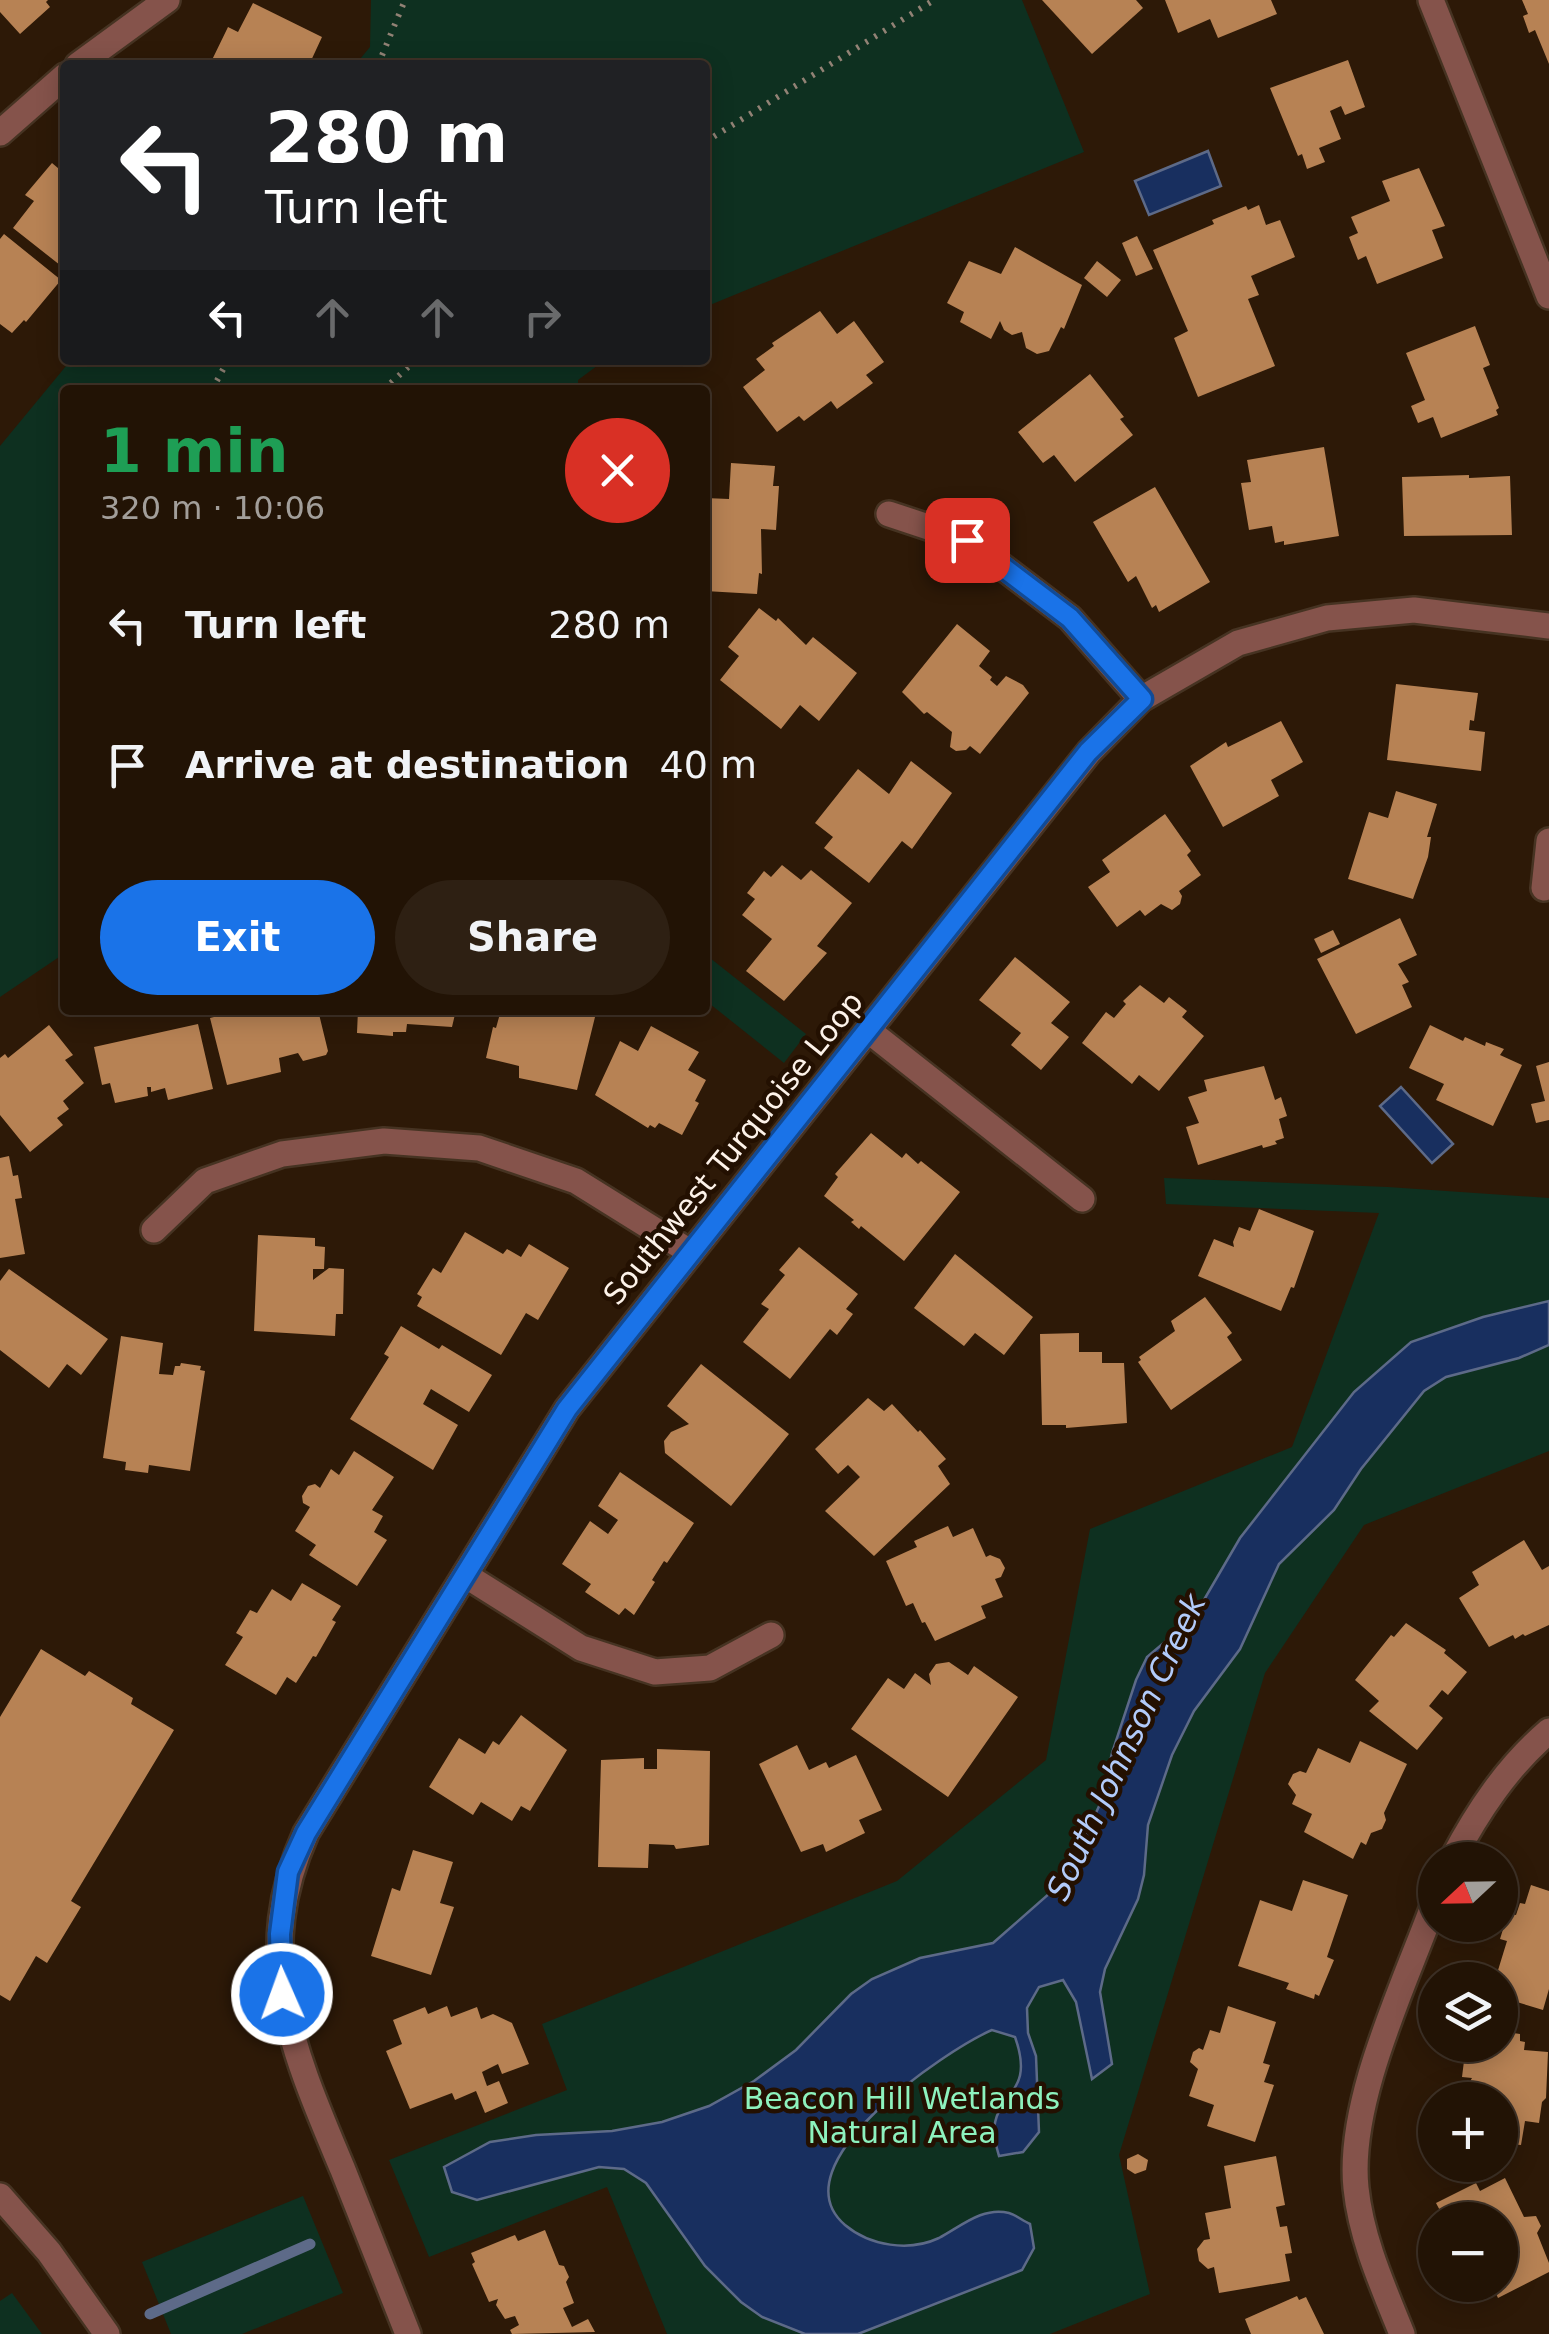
<!DOCTYPE html>
<html lang="en">
<head>
<meta charset="utf-8">
<style>
  :root { --surface:#221305; --page:#2e2013; --text:#f1f3f6; --muted:#a29e9a; --line:#3f3227; --accent:#1a73e8 }
  body { margin:0; font-family:"DejaVu Sans",sans-serif; background:var(--page); color:var(--text); height:100vh; display:flex; flex-direction:column; font-size:38px; white-space:nowrap }
  * { box-sizing:border-box; margin:0 }
  p { font-size:32px; color:var(--muted) }
  .icon { flex:none; width:55px; height:55px; fill:none; stroke:currentColor; stroke-width:2; stroke-linecap:round; stroke-linejoin:round }
  .map { position:relative; flex:1; overflow:hidden }
  .side { position:absolute; left:60px; top:385px; width:650px; height:630px; display:flex; flex-direction:column; background:var(--surface); border-radius:10px; box-shadow:0 5px 25px #0003,0 0 0 2px var(--line) }
  .side>* { flex:none }
  .hud { position:absolute; left:60px; top:60px; width:650px; height:305px; border-radius:10px; box-shadow:0 5px 25px #0003,0 0 0 2px var(--line); background:#202124; color:#fff; overflow:hidden }
  .needle { width:65px; rotate:248deg }
  .buttons { position:absolute; left:1418px; top:1842px; display:grid; gap:20px }
  .buttons a { display:grid; place-items:center; width:100px; height:100px; border-radius:50%; background:var(--surface); box-shadow:0 5px 25px #0003,0 0 0 2px var(--line); font-size:50px }
  .pin { position:absolute; display:grid; place-items:center; width:85px; height:85px; color:#fff; margin:-42px; border-radius:20px; box-shadow:0 5px 15px #0006 }
  .me { position:absolute; width:110px; margin:-55px; rotate:358deg; stroke-linejoin:round; filter:drop-shadow(0 0 8px #0008) }
  .turn { display:flex; align-items:center; gap:35px; height:210px; padding:0 40px; font-size:45px }
  .turn .icon { width:130px; height:130px; stroke-width:2.5 }
  .turn b { display:block; font-size:70px; line-height:85px }
  .lanes { display:flex; align-items:center; height:95px; padding:0 40px; background:#0003; justify-content:center; gap:50px; direction:ltr }
  .lanes .off { opacity:.35 }
  .round { display:grid; place-items:center; flex:none; width:105px; height:105px; border-radius:52px; background:var(--page) }
  .head { display:flex; align-items:center; justify-content:space-between; height:170px; padding:0 40px }
  h1 { font-size:60px; font-weight:700; line-height:75px; color:#1e9e55 }
  .cta { display:flex; gap:20px; margin-top:auto; padding:20px 40px }
  .cta a { flex:1; height:115px; border-radius:60px; background:var(--accent); color:#fff; font-size:40px; font-weight:700; line-height:115px; text-align:center }
  .cta a+a { background:var(--page); color:var(--text) }
  ul { padding:0; list-style:none }
  li { display:flex; align-items:center; gap:30px; height:140px; padding:0 40px }
  li div { flex:1 }
  li b { display:block; font-size:38px }
  li em { font-style:normal }
  .map>svg:first-child { display:block }
  .green { fill:#0e3020 }
  .water { fill:#182f5f; stroke:#5d6a88; stroke-width:2.5 }
  .lines { fill:none; stroke-linecap:round; stroke-linejoin:round }
  .stream { stroke:#5d6a88; stroke-width:11 }
  .building { fill:#b78254 }
  .minor-casing { stroke:#463322; stroke-width:30 }
  .tertiary-casing { stroke:#463322; stroke-width:30 }
  .path { stroke:#928275; stroke-width:6; stroke-dasharray:2.5 8; stroke-linecap:butt }
  .minor { stroke:#85534b; stroke-width:25 }
  .tertiary { stroke:#85534b; stroke-width:25 }
  .route-casing { stroke:#114b97; stroke-width:25 }
  .route { stroke:#1a73e8; stroke-width:18 }
  .labels { text-anchor:middle; dominant-baseline:central; stroke-width:9; stroke-linejoin:round; paint-order:stroke }
  .street-label { font-size:30px; fill:#fdf2e9; stroke:#231001 }
  .park-label { font-size:30px; fill:#8df2be; stroke:#231001 }
  .water-label { font-size:32px; font-style:italic; fill:#b2cbfa; stroke:#231001 }
</style>
</head>
<body>
<div class="map">
<svg width="1549" height="2334" viewBox="0 0 1549 2334">
  <rect width="100%" height="100%" fill="#2d1907"/>
  <g class="green">
    <polygon points="371,0 1022,0 1084,152 705,307 705,65 355,65 370,47"/>
    <polygon points="71,360 605,360 578,380 578,390 65,390 65,953 0,997 0,446"/>
    <polygon points="705,954 806,1034 784,1063 705,1000"/>
    <polygon points="1164,1178 1388,1187 1549,1198 1549,1451 1364,1525 1265,1673 1119,2155 1150,2294 1050,2334 667,2334 607,2187 429,2257 389,2160 567,2090 542,2024 897,1881 1046,1760 1090,1529 1292,1447 1379,1213 1166,1204"/>
    <polygon points="303,2196 343,2293 242,2334 171,2334 142,2262"/>
    <polygon points="12,2293 42,2334 0,2334 0,2301"/>
  </g>
  <g class="water">
    <polygon points="1208,151 1221,186 1149,215 1135,181"/>
    <polygon points="1401,1087 1453,1144 1432,1163 1380,1106"/>
    <path d="M 1549,1301 L 1549,1345 L 1519,1358 L 1446,1377 L 1424,1391 L 1361,1469 L 1334,1510 L 1279,1564 L 1240,1649 L 1194,1711 L 1172,1755 L 1148,1825 L 1144,1875 L 1138,1899 L 1105,1969 L 1100,1992 L 1112,2064 L 1092,2079 L 1076,2002 L 1063,1980 L 1039,1987 L 1027,2008 L 1028,2033 L 1036,2056 L 1039,2132 L 1023,2152 L 999,2156 C 997,2149 994,2139 994,2132 C 995,2091 1036,2096 1015,2037 L 992,2030 C 946,2050 775,2165 845,2225 C 870,2246 909,2252 939,2238 C 960,2227 983,2206 1009,2213 C 1016,2215 1023,2221 1030,2224 L 1034,2248 L 1022,2270 L 858,2334 L 805,2334 L 762,2317 L 741,2302 L 705,2266 L 646,2183 L 624,2169 L 599,2167 L 477,2200 L 452,2192 L 444,2167 L 490,2142 L 536,2135 L 612,2131 L 662,2122 L 709,2106 L 754,2081 L 796,2050 L 851,1994 L 872,1979 L 920,1958 L 993,1943 L 1050,1893 L 1079,1850 L 1100,1804 L 1112,1753 L 1136,1680 L 1147,1657 L 1185,1625 L 1201,1605 L 1240,1538 L 1354,1392 L 1411,1342 L 1483,1317 Z"/>
  </g>
  <g class="lines">
    <polyline class="stream" points="150,2314 310,2244"/>
  </g>
  <g class="building">
    <polygon points="0,0 48,0 46,2 50,7 20,34 0,12"/>
    <polygon points="1042,0 1136,0 1143,8 1092,54"/>
    <polygon points="1165,0 1271,0 1277,14 1218,38 1210,19 1178,33"/>
    <polygon points="1522,0 1549,0 1549,64 1535,30 1529,33 1523,16 1528,14"/>
    <polygon points="253,3 322,37 309,65 217,65 211,62 228,27 238,32"/>
    <polygon points="1348,60 1365,107 1345,115 1341,106 1330,111 1341,139 1319,148 1325,162 1307,169 1302,154 1298,156 1270,88"/>
    <polygon points="52,163 65,174 65,269 13,228 34,201 25,195"/>
    <polygon points="1419,168 1445,226 1432,230 1443,258 1377,284 1366,256 1358,260 1349,237 1358,233 1351,217 1390,201 1382,181"/>
    <polygon points="1259,205 1266,225 1280,220 1295,257 1251,276 1259,295 1248,299 1275,366 1198,397 1174,338 1188,331 1153,250 1214,224 1212,220 1246,206 1248,210"/>
    <polygon points="4,234 61,280 26,322 24,320 12,333 0,324 0,239"/>
    <polygon points="1137,236 1153,269 1136,276 1122,243"/>
    <polygon points="1015,247 1082,285 1064,329 1061,327 1049,351 1037,354 1026,348 1022,332 1012,335 1004,330 1000,321 991,339 960,322 964,312 947,303 969,261 1001,274"/>
    <polygon points="1097,261 1121,280 1107,297 1084,278"/>
    <polygon points="820,311 837,334 854,321 884,362 866,375 873,383 837,409 831,401 804,421 799,416 777,432 743,387 765,370 756,359 774,346 772,343"/>
    <polygon points="1475,326 1490,365 1483,368 1499,408 1496,410 1498,415 1441,438 1433,417 1418,423 1411,406 1425,400 1406,353"/>
    <polygon points="1090,374 1124,417 1120,419 1133,435 1075,482 1054,455 1043,463 1018,432"/>
    <polygon points="1324,447 1339,536 1284,545 1284,541 1275,543 1272,526 1249,530 1241,483 1251,482 1247,460"/>
    <polygon points="731,463 775,466 773,486 779,486 776,530 761,529 762,574 759,573 757,594 705,591 705,498 729,499"/>
    <polygon points="1469,475 1469,478 1510,476 1512,535 1404,536 1402,477"/>
    <polygon points="1155,487 1210,582 1159,612 1156,605 1152,608 1136,576 1128,582 1093,522"/>
    <polygon points="759,608 776,621 778,618 806,645 813,637 857,673 819,721 800,705 781,729 720,680 739,656 728,647"/>
    <polygon points="957,624 990,651 979,666 992,677 990,680 997,686 1006,676 1023,685 1029,693 980,754 970,746 966,750 956,751 950,747 952,732 927,712 924,714 902,692"/>
    <polygon points="1396,684 1478,693 1474,721 1470,720 1469,730 1485,732 1481,771 1387,760"/>
    <polygon points="1281,721 1303,762 1271,780 1279,796 1223,827 1190,766 1226,742 1228,747"/>
    <polygon points="911,761 952,793 912,849 902,841 869,883 824,848 833,837 815,823 858,769 889,794"/>
    <polygon points="1396,791 1437,804 1427,837 1431,837 1428,857 1413,899 1348,879 1369,812 1388,818"/>
    <polygon points="1165,814 1191,851 1187,855 1201,875 1179,891 1182,896 1180,904 1172,910 1161,904 1145,916 1140,910 1117,927 1088,887 1110,872 1102,860"/>
    <polygon points="782,865 801,880 811,870 852,903 817,946 827,953 784,1001 746,971 772,939 742,915 755,899 747,893 764,871 771,877"/>
    <polygon points="1400,918 1417,955 1398,964 1409,982 1402,985 1412,1007 1356,1034 1317,959"/>
    <polygon points="1333,930 1340,944 1321,953 1314,939"/>
    <polygon points="1015,957 1070,1002 1051,1023 1069,1037 1041,1070 1011,1045 1021,1033 979,1000"/>
    <polygon points="1140,985 1164,1003 1169,997 1187,1011 1182,1017 1204,1036 1159,1091 1139,1075 1132,1084 1082,1043 1106,1012 1114,1018 1126,1004 1123,1001"/>
    <polygon points="229,1010 318,1010 328,1051 326,1055 303,1061 298,1053 279,1058 281,1072 227,1085 210,1018 230,1013"/>
    <polygon points="358,1010 456,1010 452,1027 407,1024 406,1032 393,1032 393,1036 357,1033"/>
    <polygon points="501,1010 579,1010 579,1013 595,1017 577,1090 519,1078 519,1066 486,1058 493,1027 496,1028"/>
    <polygon points="198,1024 213,1089 168,1100 165,1088 151,1092 151,1087 147,1087 148,1096 115,1103 110,1083 102,1085 94,1047"/>
    <polygon points="49,1025 73,1055 65,1060 84,1083 63,1101 69,1109 57,1118 63,1125 30,1152 0,1115 0,1058 5,1054 8,1058"/>
    <polygon points="1430,1025 1463,1041 1465,1037 1485,1046 1486,1042 1504,1049 1500,1055 1522,1065 1493,1126 1436,1100 1444,1084 1409,1068"/>
    <polygon points="651,1026 699,1052 688,1070 706,1080 695,1101 699,1103 682,1135 659,1123 655,1128 650,1125 648,1128 595,1095 620,1041 638,1051"/>
    <polygon points="1549,1062 1549,1120 1536,1123 1531,1104 1545,1101 1536,1066"/>
    <polygon points="1264,1066 1275,1100 1281,1097 1287,1116 1279,1119 1284,1138 1275,1141 1277,1144 1263,1148 1262,1145 1198,1165 1186,1127 1199,1123 1188,1097 1207,1091 1204,1080"/>
    <polygon points="871,1133 902,1158 906,1153 918,1164 921,1161 960,1192 904,1261 861,1226 859,1229 851,1222 854,1220 824,1196 838,1177 835,1174"/>
    <polygon points="9,1156 13,1176 18,1175 22,1198 15,1199 25,1254 0,1258 0,1158"/>
    <polygon points="1259,1209 1314,1231 1294,1288 1291,1287 1281,1311 1198,1276 1214,1239 1234,1247 1233,1242 1239,1227 1250,1231"/>
    <polygon points="465,1232 503,1254 507,1249 521,1257 529,1244 569,1268 538,1320 526,1313 501,1355 417,1306 422,1297 417,1294 433,1268 441,1273"/>
    <polygon points="258,1235 315,1238 315,1246 325,1247 324,1269 313,1269 313,1280 329,1268 344,1269 343,1314 336,1314 335,1336 254,1331"/>
    <polygon points="799,1247 858,1294 846,1309 853,1314 837,1335 830,1329 790,1379 743,1342 769,1309 761,1304 785,1275 779,1270"/>
    <polygon points="955,1254 1033,1317 1004,1355 975,1333 964,1346 914,1308"/>
    <polygon points="9,1269 108,1339 81,1375 67,1364 49,1388 0,1350 0,1281"/>
    <polygon points="1205,1297 1232,1333 1227,1337 1242,1360 1171,1410 1138,1362 1141,1360 1139,1357 1175,1331 1171,1321"/>
    <polygon points="401,1326 439,1349 442,1345 492,1375 469,1412 431,1389 423,1404 458,1425 433,1470 350,1419 389,1357 384,1354"/>
    <polygon points="1079,1333 1079,1352 1102,1352 1102,1363 1124,1363 1127,1423 1066,1428 1066,1425 1042,1425 1040,1334"/>
    <polygon points="121,1336 163,1343 159,1374 173,1375 175,1366 180,1366 181,1363 201,1366 200,1370 205,1371 190,1471 149,1465 148,1473 125,1470 126,1462 103,1458"/>
    <polygon points="701,1364 789,1434 731,1506 665,1453 664,1441 671,1432 689,1424 667,1406"/>
    <polygon points="868,1398 884,1411 892,1404 918,1432 920,1430 946,1459 938,1466 950,1484 874,1556 825,1511 860,1477 848,1465 838,1474 815,1449"/>
    <polygon points="354,1451 394,1477 372,1510 383,1516 374,1532 387,1540 357,1586 309,1555 316,1545 295,1531 310,1507 303,1503 302,1496 308,1486 315,1484 320,1488 331,1469 339,1475"/>
    <polygon points="620,1472 694,1523 667,1563 664,1561 652,1580 655,1582 634,1615 625,1608 619,1615 585,1592 591,1584 562,1564 590,1521 608,1534 618,1520 598,1506"/>
    <polygon points="948,1526 953,1537 973,1528 986,1557 990,1555 1000,1559 1005,1568 1001,1577 995,1579 1003,1597 981,1606 986,1618 935,1641 925,1622 922,1623 913,1603 906,1606 886,1561 917,1547 914,1541"/>
    <polygon points="1524,1540 1542,1570 1549,1566 1549,1625 1525,1636 1523,1634 1515,1639 1513,1635 1489,1647 1459,1598 1479,1585 1472,1572"/>
    <polygon points="302,1583 341,1606 332,1620 336,1622 316,1657 313,1656 296,1683 287,1677 276,1695 225,1665 243,1637 236,1633 250,1610 257,1613 272,1589 291,1601"/>
    <polygon points="1406,1623 1446,1650 1444,1653 1467,1672 1448,1695 1442,1690 1429,1706 1443,1718 1417,1750 1369,1711 1379,1701 1355,1680 1391,1635 1394,1637"/>
    <polygon points="41,1649 85,1676 89,1671 133,1698 131,1704 174,1730 71,1901 81,1907 47,1963 36,1956 10,2001 0,1995 0,1717"/>
    <polygon points="949,1662 968,1675 974,1666 1018,1697 948,1797 851,1729 888,1678 904,1689 915,1673 931,1685 929,1674 936,1664"/>
    <polygon points="521,1715 567,1750 530,1811 521,1806 512,1821 481,1802 473,1815 429,1787 459,1738 485,1754 493,1741 499,1745"/>
    <polygon points="1360,1741 1407,1764 1384,1813 1386,1820 1382,1829 1371,1833 1366,1845 1361,1842 1353,1859 1304,1832 1312,1814 1292,1804 1296,1795 1288,1784 1293,1774 1300,1771 1306,1773 1318,1748 1350,1763"/>
    <polygon points="797,1745 809,1770 826,1762 829,1768 856,1755 882,1810 859,1820 865,1833 826,1852 823,1844 801,1852 759,1764"/>
    <polygon points="657,1749 710,1751 709,1845 676,1849 674,1845 649,1844 648,1868 598,1867 601,1760 644,1758 644,1769 657,1769"/>
    <polygon points="413,1850 453,1862 440,1903 454,1907 431,1975 371,1956 392,1888 400,1891"/>
    <polygon points="1303,1880 1348,1895 1327,1957 1334,1960 1319,1996 1315,1994 1314,1999 1286,1989 1289,1983 1238,1966 1260,1900 1292,1911"/>
    <polygon points="1531,1885 1549,1891 1549,1989 1543,2010 1500,1997 1500,1980 1495,1980 1507,1941 1500,1939 1508,1913 1516,1915 1520,1903 1525,1904"/>
    <polygon points="447,2006 451,2017 477,2007 481,2019 493,2014 512,2023 529,2064 502,2074 498,2064 482,2072 487,2086 499,2081 508,2103 485,2113 476,2091 455,2100 452,2093 410,2109 386,2051 402,2044 393,2020 425,2007 428,2014"/>
    <polygon points="1228,2006 1276,2022 1263,2063 1270,2065 1264,2082 1274,2085 1255,2142 1207,2126 1214,2105 1189,2096 1198,2069 1190,2062 1193,2052 1199,2048 1203,2050 1210,2030 1220,2033"/>
    <polygon points="1500,2031 1520,2034 1520,2041 1525,2042 1524,2050 1548,2052 1546,2098 1542,2102 1539,2123 1525,2121 1521,2145 1500,2143 1500,2100 1469,2100 1468,2085 1472,2078 1462,2077 1466,2045 1500,2045"/>
    <polygon points="1138,2154 1148,2160 1146,2170 1135,2174 1127,2169 1127,2159"/>
    <polygon points="1276,2156 1285,2205 1276,2207 1280,2227 1287,2226 1292,2253 1285,2254 1290,2281 1219,2293 1214,2267 1208,2269 1199,2261 1197,2249 1204,2240 1210,2239 1205,2213 1231,2208 1224,2166"/>
    <polygon points="1505,2178 1524,2217 1536,2216 1541,2226 1537,2233 1549,2263 1549,2272 1498,2298 1492,2285 1500,2285 1500,2220 1445,2220 1436,2203 1476,2183 1480,2191"/>
    <polygon points="545,2230 559,2265 564,2266 569,2277 566,2282 574,2303 563,2308 572,2327 588,2319 595,2332 512,2334 510,2330 519,2325 515,2316 505,2319 496,2305 498,2299 489,2302 472,2264 475,2262 471,2253 515,2235 518,2241"/>
    <polygon points="1297,2296 1299,2300 1306,2297 1324,2334 1251,2334 1245,2319"/>
  </g>
  <g class="lines">
    <g class="minor-casing">
      <g id="minor">
        <polyline points="1431,0 1549,296"/>
        <polyline points="78,65 167,0"/>
        <polyline points="0,133 65,76"/>
        <polyline points="889,514 967,540 1070,618 1141,699"/>
        <polyline points="1544,888 1549,841"/>
        <polyline points="869,1031 1082,1199"/>
        <polyline points="154,1230 205,1181 282,1154 384,1141 479,1148 576,1181 690,1252"/>
        <polyline points="465,1575 581,1648 655,1672 710,1668 771,1635"/>
        <path d="M 1452,1860 C 1478,1811 1507,1767 1549,1731"/>
        <path d="M 408,2334 C 386,2279 365,2225 343,2170 C 294,2053 250,1958 306,1833 L 567,1409 L 1089,752 L 1141,699 L 1238,643 L 1327,618 L 1414,610 L 1549,626"/>
        <path d="M 1402,2334 C 1383,2287 1361,2238 1356,2188 C 1347,2101 1405,1984 1435,1901"/>
      </g>
    </g>
    <g class="tertiary-casing">
      <polyline id="tertiary" points="0,2196 49,2252 107,2334"/>
    </g>
    <g class="path">
      <polyline points="378,65 405,0"/>
      <polyline points="705,142 934,0"/>
      <polyline points="212,390 228,360"/>
      <polyline points="383,390 416,360"/>
    </g>
    <use href="#minor" class="minor"/>
    <use href="#tertiary" class="tertiary"/>
  </g>
  <g class="lines">
    <g class="route-casing">
      <polyline id="route" points="282,1994 280,1934 288,1872 306,1833 567,1409 1088,752 1142,699 1070,618 967,540"/>
    </g>
    <use href="#route" class="route"/>
  </g>
  <g class="labels">
    <g class="street-label">
      <text transform="translate(733 1148) rotate(-51)">Southwest Turquoise Loop</text>
    </g>
    <g class="park-label">
      <text x="902" y="2098">Beacon Hill Wetlands<tspan x="902" dy="34">Natural Area</tspan></text>
    </g>
    <g class="water-label">
      <text transform="translate(1126 1747) rotate(-65)">South Johnson Creek</text>
    </g>
  </g>
</svg>
<div class="buttons">
<a><svg class="needle" viewBox="-14 -14 28 28"><path d="M0-13l5 13h-10z" fill="#e53935"/><path d="M0 13l5-13h-10z" fill="#a29e9a"/></svg></a>
<a><svg class="icon" aria-label="layers" viewBox="0 0 24 24"><path d="M12 4l9 5-9 5-9-5zM3 14l9 5 9-5"/></svg></a>
<a>+</a>
<a>−</a>
</div>
<div class="pin" style="left:967px;top:540px;background:#d93025"><svg class="icon" aria-label="arrive" viewBox="0 0 24 24"><path d="M6 21V4h12l-3 4 3 4H6"/></svg></div>
<svg class="me" style="left:282px;top:1994px" viewBox="-20 -20 40 40"><circle r="17" fill="#1a73e8" stroke="#fff" stroke-width="3"/><path d="M0-11L8 9 0 5-8 9z" fill="#fff"/></svg>
<div class="hud">
<div class="turn"><svg class="icon" aria-label="left" viewBox="0 0 24 24"><path d="M17 20v-9H6M10 6l-5 5 5 5"/></svg><div><b>280 m</b>Turn left</div></div>
<div class="lanes"><svg class="icon" aria-label="left" viewBox="0 0 24 24"><path d="M17 20v-9H6M10 6l-5 5 5 5"/></svg><svg class="icon off" aria-label="ahead" viewBox="0 0 24 24"><path d="M12 20V5M6 11l6-6 6 6"/></svg><svg class="icon off" aria-label="ahead" viewBox="0 0 24 24"><path d="M12 20V5M6 11l6-6 6 6"/></svg><svg class="icon off" aria-label="right" viewBox="0 0 24 24"><path d="M7 20v-9h11M14 6l5 5-5 5"/></svg></div>
</div>
<section class="side">
<div class="head"><div><h1>1 min</h1><p>320 m · 10:06</p></div><a class="round" style="background:#d93025;color:#fff"><svg class="icon" aria-label="close" viewBox="0 0 24 24"><path d="M6 6l12 12M18 6L6 18"/></svg></a></div>
<ul>
<li><svg class="icon" aria-label="left" viewBox="0 0 24 24"><path d="M17 20v-9H6M10 6l-5 5 5 5"/></svg><div><b>Turn left</b></div><em>280 m</em></li>
<li><svg class="icon" aria-label="arrive" viewBox="0 0 24 24"><path d="M6 21V4h12l-3 4 3 4H6"/></svg><div><b>Arrive at destination</b></div><em>40 m</em></li>
</ul>
<div class="cta"><a>Exit</a><a>Share</a></div>
</section>
</div>
</body>
</html>
